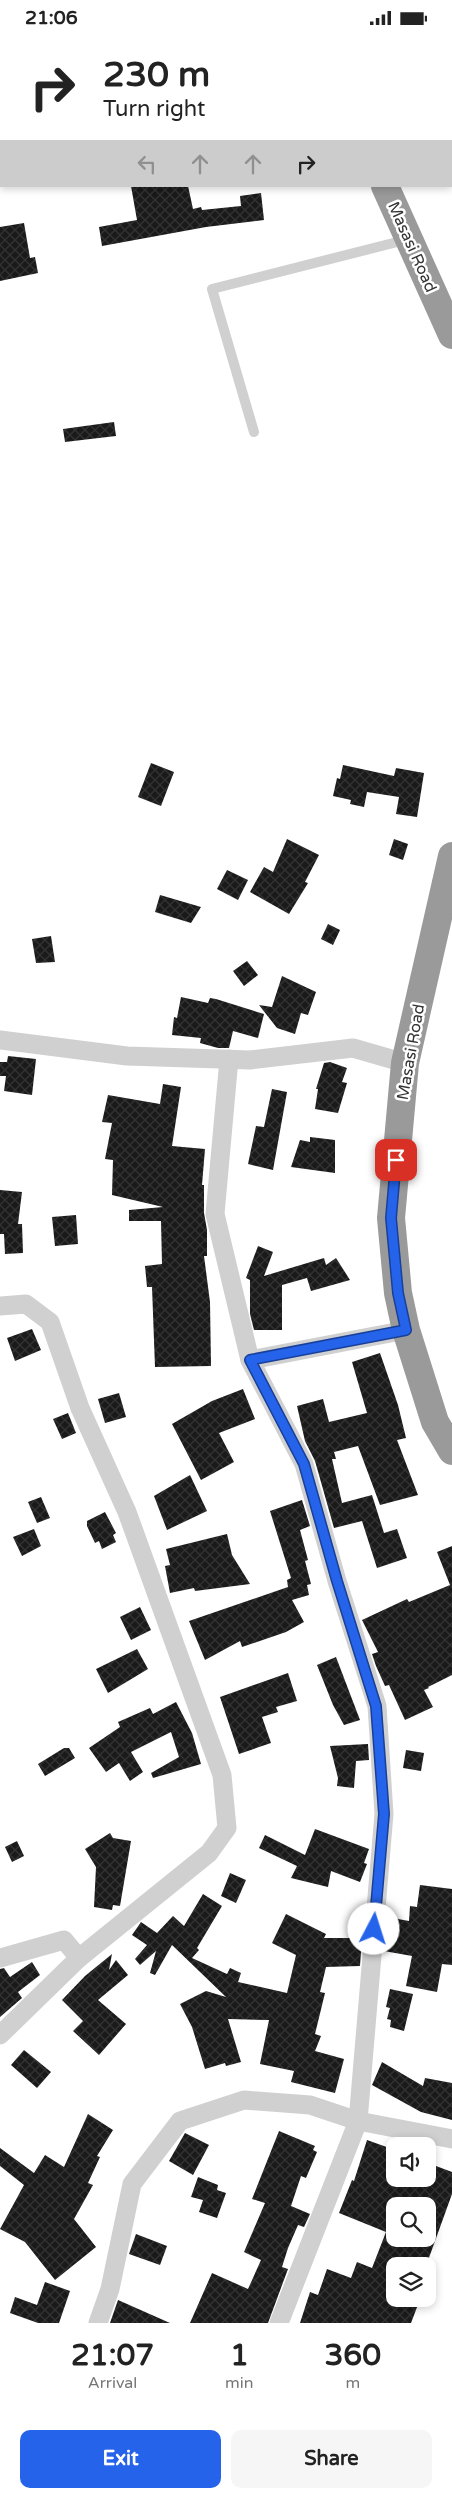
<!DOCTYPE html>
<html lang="en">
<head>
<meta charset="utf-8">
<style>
  :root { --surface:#fff; --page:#f6f6f6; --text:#222; --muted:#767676; --accent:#2563eb }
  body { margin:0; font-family:"Varela Round",sans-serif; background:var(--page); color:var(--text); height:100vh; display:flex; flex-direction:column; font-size:19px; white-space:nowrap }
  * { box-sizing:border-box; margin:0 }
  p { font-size:16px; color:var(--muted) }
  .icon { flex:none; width:28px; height:28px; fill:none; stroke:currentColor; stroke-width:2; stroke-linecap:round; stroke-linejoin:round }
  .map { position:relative; height:2288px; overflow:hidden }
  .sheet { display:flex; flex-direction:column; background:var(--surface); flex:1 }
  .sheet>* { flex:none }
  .hud { position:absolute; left:0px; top:0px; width:452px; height:152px; box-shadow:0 2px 8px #0003; background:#fff; color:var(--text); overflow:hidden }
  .tools { position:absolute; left:386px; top:2102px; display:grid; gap:10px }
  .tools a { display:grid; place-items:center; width:50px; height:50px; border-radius:10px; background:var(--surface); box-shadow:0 2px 8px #0003; font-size:25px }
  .pin { position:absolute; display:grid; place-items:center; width:42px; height:42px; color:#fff; margin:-21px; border-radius:10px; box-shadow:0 2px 8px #0006 }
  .me { position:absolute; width:55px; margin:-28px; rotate:5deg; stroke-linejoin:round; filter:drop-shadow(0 0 4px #0008) }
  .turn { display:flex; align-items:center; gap:18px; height:105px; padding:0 20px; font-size:22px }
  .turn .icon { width:65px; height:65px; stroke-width:2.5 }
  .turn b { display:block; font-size:35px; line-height:42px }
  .lanes { display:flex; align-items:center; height:48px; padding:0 20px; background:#0003; justify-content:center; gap:25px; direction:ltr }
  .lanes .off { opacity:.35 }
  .eta { display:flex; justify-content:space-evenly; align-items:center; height:85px; text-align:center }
  .eta b { font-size:30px; font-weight:700; line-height:35px }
  .cta { display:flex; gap:10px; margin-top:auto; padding:10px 20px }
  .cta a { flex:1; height:58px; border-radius:10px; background:var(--accent); color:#fff; font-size:20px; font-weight:700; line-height:58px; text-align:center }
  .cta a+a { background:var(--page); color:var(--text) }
  .status { display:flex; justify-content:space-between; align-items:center; height:35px; padding:0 25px; background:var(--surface); direction:ltr }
  .status svg { height:14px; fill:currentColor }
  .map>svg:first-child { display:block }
  .building { fill:url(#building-cross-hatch); fill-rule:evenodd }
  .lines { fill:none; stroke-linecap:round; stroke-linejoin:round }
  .lane { stroke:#d0d0d0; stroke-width:10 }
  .street { stroke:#d0d0d0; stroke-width:19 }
  .highway { stroke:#9a9a9a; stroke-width:28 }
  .route-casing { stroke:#184099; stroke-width:12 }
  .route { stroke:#2563eb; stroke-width:9 }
  .labels { text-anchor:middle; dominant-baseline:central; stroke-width:5; stroke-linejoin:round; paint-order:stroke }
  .street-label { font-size:16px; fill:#333; stroke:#fff }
</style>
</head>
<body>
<div class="status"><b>21:06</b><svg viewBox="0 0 49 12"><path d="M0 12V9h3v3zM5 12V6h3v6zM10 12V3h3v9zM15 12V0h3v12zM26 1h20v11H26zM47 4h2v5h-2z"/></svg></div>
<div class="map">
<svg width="452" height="2288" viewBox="0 0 452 2288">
  <defs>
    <pattern id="building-cross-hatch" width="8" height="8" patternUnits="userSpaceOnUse" patternTransform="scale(1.25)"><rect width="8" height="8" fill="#1a1a1a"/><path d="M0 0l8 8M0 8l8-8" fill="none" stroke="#333"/></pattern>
  </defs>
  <rect width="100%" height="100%" fill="#fff"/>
  <g class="building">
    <polygon points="131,151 188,151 193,174 201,172 202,175 241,171 240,161 261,158 264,185 206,192 102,211 99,192 137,185"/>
    <polygon points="24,188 30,223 35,222 38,238 0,246 0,192"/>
    <polygon points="114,387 116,401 65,407 63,394"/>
    <polygon points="151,728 174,737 161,771 138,762"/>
    <polygon points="343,730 394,741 396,733 424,738 417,782 396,779 399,762 367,757 364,772 350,769 351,765 333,761 337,743 340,744"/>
    <polygon points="287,804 319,820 305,847 308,848 289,879 250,857 264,832 273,837"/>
    <polygon points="394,804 408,809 403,825 389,820"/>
    <polygon points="227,835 248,845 238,865 217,854"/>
    <polygon points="160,860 201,872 191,888 155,877"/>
    <polygon points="328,889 340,895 333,910 321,904"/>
    <polygon points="51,901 55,927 36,928 32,904"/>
    <polygon points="247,926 258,940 244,951 233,936"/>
    <polygon points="282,941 316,957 308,980 301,978 295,999 277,993 259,970 272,972"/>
    <polygon points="181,962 208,968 210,963 216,964 264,979 258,1003 233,996 229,1013 218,1013 200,1008 201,1003 172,1000 174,982 177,983"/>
    <polygon points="8,1021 36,1024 32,1060 4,1056 6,1041 0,1041 0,1027 7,1027"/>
    <polygon points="330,1027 347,1033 342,1047 347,1048 338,1078 315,1074 318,1054 316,1054 324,1028"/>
    <polygon points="163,1049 181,1052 172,1111 205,1114 202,1150 204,1150 204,1178 207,1195 207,1221 204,1221 210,1267 211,1331 155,1332 152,1252 147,1252 145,1231 162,1229 161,1186 129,1186 129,1175 163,1172 112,1160 113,1125 105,1124 112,1088 102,1087 108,1060 160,1069"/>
    <polygon points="272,1054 287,1057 273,1135 248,1129 256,1091 264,1092"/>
    <polygon points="310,1102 335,1105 335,1138 291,1132 300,1105 310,1107"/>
    <polygon points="0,1155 22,1157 18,1189 22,1189 23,1218 5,1219 4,1199 0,1199"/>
    <polygon points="76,1180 78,1209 55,1211 52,1182"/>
    <polygon points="258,1211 273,1217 264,1241 324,1223 326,1230 336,1223 350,1245 311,1256 307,1243 282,1250 282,1295 254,1295 250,1279 250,1245 246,1243"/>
    <polygon points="32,1294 41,1315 15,1326 7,1303"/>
    <polygon points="380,1318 398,1370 406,1403 397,1405 418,1460 380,1470 358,1411 334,1417 336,1424 332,1424 342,1468 372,1460 384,1498 397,1494 407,1523 377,1533 362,1486 334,1493 315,1426 305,1406 297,1371 323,1364 329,1387 367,1378 352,1327"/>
    <polygon points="243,1354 255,1384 219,1398 234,1427 201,1445 172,1389 212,1366"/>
    <polygon points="119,1358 126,1382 105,1388 98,1364"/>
    <polygon points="68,1378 76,1398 62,1404 53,1384"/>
    <polygon points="190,1440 207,1476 167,1495 154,1461"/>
    <polygon points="41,1462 50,1483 37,1488 28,1467"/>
    <polygon points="302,1465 310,1491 300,1495 308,1525 305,1526 311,1549 307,1550 309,1560 292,1565 304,1587 286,1597 242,1612 240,1606 205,1625 189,1586 288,1552 287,1545 291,1543 270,1476"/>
    <polygon points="105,1477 116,1498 113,1500 116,1507 102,1514 99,1506 95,1508 87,1491 87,1486"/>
    <polygon points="34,1494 41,1511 22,1521 13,1502"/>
    <polygon points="227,1499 232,1520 250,1549 195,1556 194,1553 170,1558 165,1531 170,1530 166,1514"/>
    <polygon points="452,1511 452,1640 428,1652 429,1653 424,1655 433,1672 405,1685 389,1650 385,1651 376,1631 372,1619 378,1617 362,1585 407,1564 409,1567 450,1550 437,1517"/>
    <polygon points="140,1572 151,1595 131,1605 120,1582"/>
    <polygon points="137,1614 148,1634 108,1658 96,1634"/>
    <polygon points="336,1622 360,1685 344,1690 333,1670 317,1630"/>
    <polygon points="288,1638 297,1666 276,1672 278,1677 262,1682 271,1708 239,1719 220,1662"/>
    <polygon points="176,1667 192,1698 201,1729 153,1743 151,1738 179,1722 171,1697 131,1717 143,1737 130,1746 119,1728 106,1737 89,1713 120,1692 118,1687 150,1673 153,1679"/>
    <polygon points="368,1709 369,1725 356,1726 354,1753 337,1751 338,1743 330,1711"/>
    <polygon points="64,1713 69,1713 75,1723 45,1741 38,1729"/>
    <polygon points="406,1715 424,1718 421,1736 403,1733"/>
    <polygon points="315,1794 369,1814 364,1828 367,1829 360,1847 331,1836 328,1852 291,1843 297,1831 259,1813 265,1800 305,1820"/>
    <polygon points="110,1798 113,1803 131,1806 120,1871 113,1870 112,1875 94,1872 96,1832 85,1814"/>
    <polygon points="17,1806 24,1821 12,1827 5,1812"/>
    <polygon points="230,1838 246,1845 236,1868 221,1861"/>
    <polygon points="420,1850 452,1854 452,1930 442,1929 437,1957 406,1951 412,1921 384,1916 387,1882 409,1886 410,1871 417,1872"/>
    <polygon points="203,1859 222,1871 197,1913 199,1915 192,1923 227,1939 230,1933 241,1938 238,1947 287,1958 296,1920 272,1908 286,1879 326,1899 324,1903 362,1903 360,1931 326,1932 320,1957 325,1958 315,1999 321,2001 315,2016 344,2024 335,2058 291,2047 294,2036 260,2029 269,1985 228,1984 241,2027 226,2031 225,2028 205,2034 192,1992 180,1969 206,1956 226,1962 172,1910 155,1940 150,1938 156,1916 140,1930 135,1924 147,1910 132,1900 141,1887 157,1898 173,1881 184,1891"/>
    <polygon points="112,1919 109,1935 116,1925 128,1940 98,1965 126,1989 99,2020 73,1996 83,1986 62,1965 85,1941"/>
    <polygon points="32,1927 40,1940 18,1957 22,1963 0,1982 0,1934 4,1933 10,1942"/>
    <polygon points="390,1954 413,1959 404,1996 390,1992 391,1985 387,1984 390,1973 386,1972"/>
    <polygon points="24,2015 51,2037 37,2053 11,2030"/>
    <polygon points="382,2027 423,2051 425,2043 452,2048 452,2085 421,2077 372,2050"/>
    <polygon points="88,2079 113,2095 97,2121 100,2122 88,2148 93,2150 74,2184 96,2212 55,2245 25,2207 0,2194 24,2150 0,2131 0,2113 34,2138 45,2120 64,2132"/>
    <polygon points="279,2096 315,2111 313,2115 317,2117 306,2143 301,2141 291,2171 310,2179 304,2192 298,2190 288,2213 282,2232 288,2234 268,2288 190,2288 212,2238 248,2254 261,2225 244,2217 265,2168 252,2164"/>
    <polygon points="185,2098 209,2110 193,2140 169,2126"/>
    <path d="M 367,2105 L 395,2115 L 395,2144 L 428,2144 L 428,2128 L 452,2137 L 452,2159 L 426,2231 L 395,2231 L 395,2264 L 411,2264 L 419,2267 L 411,2288 L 300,2288 L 310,2257 L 318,2260 L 327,2234 L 351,2243 L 357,2227 L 372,2233 L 386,2197 L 339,2178 L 352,2145 L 354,2146 ZM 395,2171 L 428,2171 L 428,2204 L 395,2204 Z"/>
    <polygon points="198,2142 218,2150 217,2155 226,2158 217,2183 199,2177 203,2165 191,2162"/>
    <polygon points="136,2199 167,2211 160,2230 129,2219"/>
    <polygon points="45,2247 70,2256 59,2288 38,2288 10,2278 15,2262 37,2270"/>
    <polygon points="118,2265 170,2288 110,2288"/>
  </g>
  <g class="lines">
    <polyline class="lane" points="254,397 212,254 409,204"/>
    <g class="street">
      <polyline points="0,1005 127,1021 250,1025 353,1013 405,1028"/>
      <polyline points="229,1024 215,1179 250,1325 304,1429 337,1546 377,1671 384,1779 358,2086 279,2288"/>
      <polyline points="0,1271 26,1269 50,1287 80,1373 127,1477 222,1740 227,1793 209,1818 79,1923 0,2000"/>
      <polyline points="250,1325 406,1295"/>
      <polyline points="0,1923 64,1905 79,1923"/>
      <polyline points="98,2288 110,2254 132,2149 180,2086 244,2065 310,2070 358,2086 452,2104"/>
    </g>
    <g class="highway">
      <polyline points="313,0 313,1"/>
      <polyline points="385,151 452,300"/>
      <polyline points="452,821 405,1028 391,1183 398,1258 406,1295 435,1387 452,1416"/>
    </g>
  </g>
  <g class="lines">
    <g class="route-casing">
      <polyline id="route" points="374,1894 384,1779 376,1671 337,1546 304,1429 250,1325 406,1295 398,1258 391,1183 396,1125"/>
    </g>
    <use href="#route" class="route"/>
  </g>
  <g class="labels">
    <g class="street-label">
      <text transform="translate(412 212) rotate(66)">Masasi Road</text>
      <text transform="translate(411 1017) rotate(-80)">Masasi Road</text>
    </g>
  </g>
</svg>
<div class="tools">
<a><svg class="icon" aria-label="sound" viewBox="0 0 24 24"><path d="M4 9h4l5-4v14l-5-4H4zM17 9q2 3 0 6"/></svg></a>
<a><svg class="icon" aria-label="search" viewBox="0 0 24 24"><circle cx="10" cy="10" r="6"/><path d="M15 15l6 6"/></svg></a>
<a><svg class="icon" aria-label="layers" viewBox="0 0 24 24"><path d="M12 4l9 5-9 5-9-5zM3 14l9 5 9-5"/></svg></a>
</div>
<div class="pin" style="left:396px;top:1125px;background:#d93025"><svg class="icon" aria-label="arrive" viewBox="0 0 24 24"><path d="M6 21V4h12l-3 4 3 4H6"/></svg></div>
<svg class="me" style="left:374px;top:1894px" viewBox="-20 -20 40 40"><circle r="19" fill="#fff"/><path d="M0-13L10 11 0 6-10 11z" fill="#2563eb"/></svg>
<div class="hud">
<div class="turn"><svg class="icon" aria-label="right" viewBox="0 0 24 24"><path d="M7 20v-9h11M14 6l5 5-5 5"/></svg><div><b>230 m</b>Turn right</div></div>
<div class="lanes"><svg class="icon off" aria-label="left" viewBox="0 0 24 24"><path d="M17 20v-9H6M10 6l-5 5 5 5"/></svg><svg class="icon off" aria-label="ahead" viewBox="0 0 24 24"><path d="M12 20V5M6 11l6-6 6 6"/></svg><svg class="icon off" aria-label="ahead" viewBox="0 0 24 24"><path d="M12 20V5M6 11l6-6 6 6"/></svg><svg class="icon" aria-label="right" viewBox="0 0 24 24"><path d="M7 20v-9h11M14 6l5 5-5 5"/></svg></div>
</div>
</div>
<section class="sheet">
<div class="eta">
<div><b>21:07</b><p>Arrival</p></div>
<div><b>1</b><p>min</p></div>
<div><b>360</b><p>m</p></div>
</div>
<div class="cta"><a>Exit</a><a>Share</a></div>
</section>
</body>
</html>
